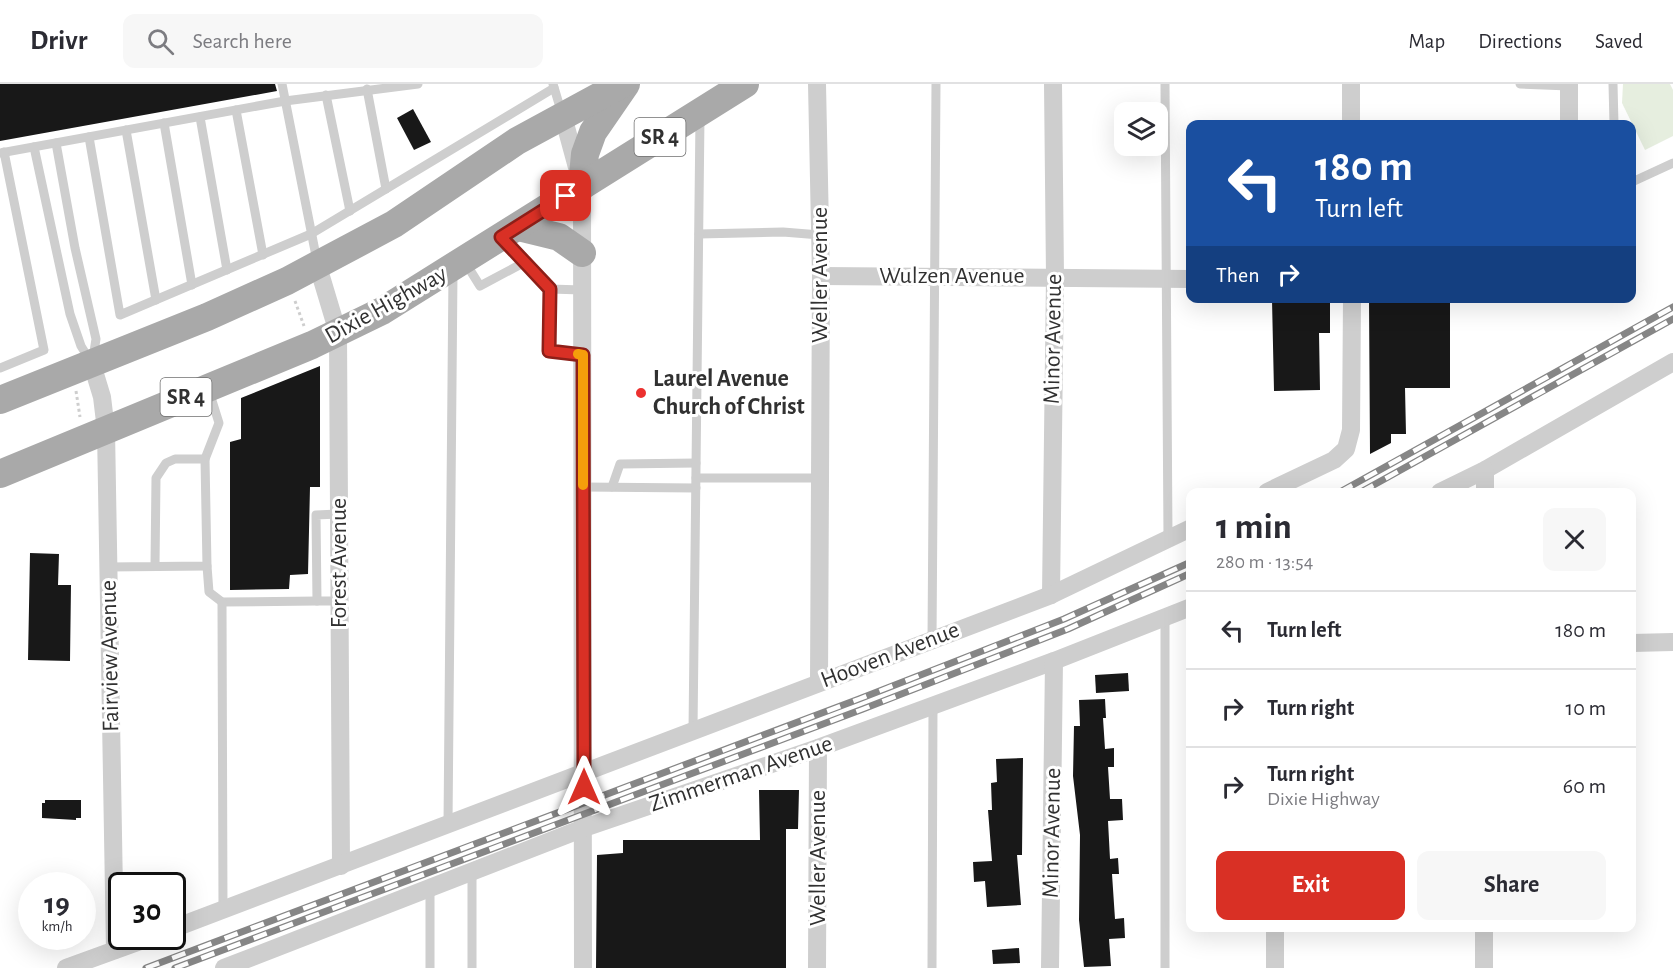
<!DOCTYPE html>
<html lang="en">
<head>
<meta charset="utf-8">
<style>
  :root { --surface:#fff; --page:#f7f7f7; --text:#2b2b33; --muted:#7c7c81; --line:#e1e1e2; --accent:#d93025 }
  body { margin:0; font-family:"Alegreya Sans",sans-serif; background:var(--page); color:var(--text); height:100vh; display:flex; flex-direction:column; font-size:22px; white-space:nowrap }
  * { box-sizing:border-box; margin:0 }
  p { font-size:20px; color:var(--muted) }
  .icon { flex:none; width:33px; height:33px; fill:none; stroke:currentColor; stroke-width:2; stroke-linecap:round; stroke-linejoin:round }
  .map { position:relative; flex:1; overflow:hidden }
  .details { position:absolute; left:1186px; top:404px; width:450px; height:444px; display:flex; flex-direction:column; background:var(--surface); border-radius:12px; box-shadow:0 6px 24px #0002 }
  .details>* { flex:none }
  .banner { position:absolute; left:1186px; top:36px; width:450px; height:183px; border-radius:12px; box-shadow:0 6px 24px #0002; background:#1a4fa0; color:#fff; overflow:hidden }
  .controls { position:absolute; left:1114px; top:18px; display:grid; gap:12px }
  .controls a { display:grid; place-items:center; width:54px; height:54px; border-radius:12px; background:var(--surface); box-shadow:0 6px 24px #0002; font-size:30px }
  .speed { position:absolute; left:18px; top:788px; display:flex; gap:12px; font-size:30px; font-weight:700; text-align:center }
  .speed>* { display:grid; place-content:center; width:78px; height:78px; border-radius:50%; background:var(--surface); box-shadow:0 6px 24px #0002; line-height:1 }
  .speed small { font-size:15px; font-weight:400 }
  .speed .limit { border:3px solid #111; border-radius:9px; background:#fff; color:#111 }
  .pin { position:absolute; display:grid; place-items:center; width:51px; height:51px; color:#fff; margin:-26px; border-radius:12px; box-shadow:0 3px 9px #0006 }
  .me { position:absolute; width:66px; margin:-33px; rotate:0deg; stroke-linejoin:round; filter:drop-shadow(0 0 4px #0008) }
  .turn { display:flex; align-items:center; gap:21px; height:126px; padding:0 30px; font-size:27px }
  .turn .icon { width:78px; height:78px; stroke-width:2.5 }
  .turn b { display:block; font-size:42px; line-height:51px }
  .then { display:flex; align-items:center; height:57px; padding:0 30px; background:#0003; gap:12px; font-size:22px }
  .round { display:grid; place-items:center; flex:none; width:63px; height:63px; border-radius:12px; background:var(--page) }
  .overview { display:flex; align-items:center; justify-content:space-between; height:102px; padding:0 30px }
  h1 { font-size:36px; font-weight:700; line-height:45px }
  .cta { display:flex; gap:12px; margin-top:auto; padding:12px 30px }
  .cta a { flex:1; height:69px; border-radius:12px; background:var(--accent); color:#fff; font-size:24px; font-weight:700; line-height:69px; text-align:center }
  .cta a+a { background:var(--page); color:var(--text) }
  ul { padding:0; list-style:none }
  li { display:flex; align-items:center; gap:18px; height:78px; padding:0 30px; border-top:2px solid var(--line) }
  li div { flex:1 }
  li b { display:block; font-size:22px }
  li em { font-style:normal }
  header { display:flex; align-items:center; gap:36px; box-sizing:border-box; height:84px; padding:0 30px; background:var(--surface); border-bottom:2px solid var(--line) }
  header strong { font-size:28px }
  nav { display:flex; gap:33px; margin-inline-start:auto; font-size:21px }
  .search { width:420px; height:54px; background:var(--page); display:flex; align-items:center; gap:15px; box-sizing:border-box; padding:0 21px; border-radius:12px; color:var(--muted); font-size:22px }
  .map>svg:first-child { display:block }
  .green { fill:#e6eedf }
  .building { fill:#181818 }
  .lines { fill:none; stroke-linecap:round; stroke-linejoin:round }
  .path { stroke:#cecece; stroke-width:3; stroke-dasharray:3 3; stroke-linecap:butt }
  .service { stroke:#cecece; stroke-width:9 }
  .minor { stroke:#cecece; stroke-width:18 }
  .primary { stroke:#a9a9a9; stroke-width:28 }
  .rail-casing { stroke:#868686; stroke-width:7 }
  .rail { stroke:#fff; stroke-width:4.5; stroke-dasharray:14; stroke-linecap:butt }
  .route-casing { stroke:#8d1f18; stroke-width:15 }
  .route { stroke:#d93025; stroke-width:10 }
  .slow { stroke:#f59e0b; stroke-width:10 }
  .poi-dot { fill:#ec312f; stroke:#fff; stroke-width:2 }
  .labels { text-anchor:middle; dominant-baseline:central; stroke-width:6; stroke-linejoin:round; paint-order:stroke }
  .shield { fill:#fff; stroke:#6f6f6f; stroke-width:1.5 }
  .shield-label { font-size:22px; font-weight:bold; fill:#313131 }
  .street-label { font-size:24px; fill:#313131; stroke:#fff }
  .poi-label { font-size:24px; font-weight:bold; fill:#313131; stroke:#fff; text-anchor:start }
</style>
</head>
<body>
<header>
<strong>Drivr</strong>
<div class="search"><svg class="icon" aria-label="search" viewBox="0 0 24 24"><circle cx="10" cy="10" r="6"/><path d="M15 15l6 6"/></svg>Search here</div>
<nav><a>Map</a><a>Directions</a><a>Saved</a></nav>
</header>
<div class="map">
<svg width="1673" height="884" viewBox="0 0 1673 884">
  <rect width="100%" height="100%" fill="#fff"/>
  <polygon class="green" points="1623,0 1670,0 1673,6 1673,52 1645,66 1622,19"/>
  <g class="building">
    <polygon points="0,0 275,0 277,7 0,57"/>
    <polygon points="413,25 431,58 414,66 397,34"/>
    <polygon points="1369,214 1450,214 1450,304 1405,304 1406,350 1391,350 1391,359 1370,370"/>
    <polygon points="1272,216 1330,216 1330,249 1319,249 1320,306 1274,307"/>
    <polygon points="320,282 320,403 310,403 308,490 290,491 289,505 230,506 230,358 241,355 241,314"/>
    <polygon points="30,469 59,470 58,501 71,501 70,577 28,576"/>
    <polygon points="1128,589 1129,607 1096,609 1095,591"/>
    <polygon points="1105,615 1106,634 1103,634 1105,665 1114,664 1114,683 1108,683 1110,715 1122,715 1123,736 1108,737 1110,775 1118,774 1119,790 1112,790 1115,835 1124,834 1125,854 1109,855 1111,882 1084,883 1079,836 1080,751 1073,692 1074,642 1080,642 1079,616"/>
    <polygon points="1023,674 1022,771 1017,771 1021,821 987,823 985,797 974,798 973,778 992,777 988,726 992,726 991,699 997,698 996,675"/>
    <polygon points="759,706 799,706 798,745 786,745 786,884 596,884 597,771 623,769 623,756 760,756"/>
    <polygon points="45,716 81,716 81,734 76,734 76,736 42,734 42,719 45,719"/>
    <polygon points="1019,864 1020,879 993,880 992,866"/>
  </g>
  <g class="lines">
    <g class="path">
      <polyline points="295,217 304,242"/>
      <polyline points="76,307 80,333"/>
    </g>
    <g class="service">
      <polyline points="282,0 317,177"/>
      <polyline points="553,0 562,30"/>
      <polyline points="1165,0 1168,455"/>
      <polyline points="1520,0 1569,2"/>
      <polyline points="1613,0 1614,40"/>
      <polyline points="367,5 386,105"/>
      <polyline points="326,11 350,127"/>
      <polyline points="236,26 263,171"/>
      <polyline points="200,33 227,186"/>
      <polyline points="164,39 192,201"/>
      <polyline points="126,46 156,216"/>
      <polyline points="89,53 120,231 311,150 554,4"/>
      <polyline points="56,59 75,164 96,255 93,274"/>
      <polyline points="34,63 70,230 81,262 89,275"/>
      <polyline points="0,69 285,17 418,0"/>
      <polyline points="1632,98 1673,79"/>
      <polyline points="699,150 783,148 820,151"/>
      <polyline points="504,156 550,205"/>
      <polyline points="465,178 480,202 525,178"/>
      <polyline points="582,206 550,205 549,267 583,271"/>
      <polyline points="0,284 44,266 4,68"/>
      <polyline points="205,375 219,339 209,307"/>
      <polyline points="696,394 820,394"/>
      <polyline points="583,403 696,404"/>
      <polyline points="612,403 620,380 696,379"/>
      <polyline points="338,430 316,431 317,517 339,517"/>
      <polyline points="207,482 209,508 222,518 317,517"/>
      <polyline points="108,483 207,482 205,375 175,375 166,379 156,394 155,481"/>
      <polyline points="222,518 223,826"/>
      <polyline points="932,556 936,0"/>
      <polyline points="693,646 700,33"/>
      <polyline points="448,740 453,188"/>
      <polyline points="430,803 430,884"/>
      <polyline points="472,884 472,787"/>
      <polyline points="932,884 933,622"/>
      <polyline points="1165,884 1165,533"/>
    </g>
    <g class="minor">
      <polyline points="817,0 821,192 819,598"/>
      <polyline points="1351,0 1351,40"/>
      <polyline points="1569,0 1569,40"/>
      <polyline points="563,32 582,102 583,884"/>
      <polyline points="317,179 338,249 341,782"/>
      <polyline points="821,192 1191,195"/>
      <polyline points="92,280 102,313 106,346 115,866"/>
      <polyline points="1267,408 1334,376 1346,365 1351,346 1352,214"/>
      <polyline points="1440,408 1485,386 1673,278"/>
      <polyline points="1485,408 1485,386"/>
      <polyline points="1051,511 1055,193 1053,0"/>
      <polyline points="1632,559 1673,558"/>
      <polyline points="1275,843 1275,884"/>
      <polyline points="172,845 1051,511 1191,444"/>
      <polyline points="66,884 154,852"/>
      <polyline points="224,884 584,744 818,664 1054,577 1191,523"/>
      <polyline points="817,884 818,664"/>
      <polyline points="1050,884 1054,577"/>
      <polyline points="1484,884 1484,843"/>
    </g>
    <g class="primary">
      <polyline points="582,102 585,70 593,48 626,0"/>
      <polyline points="518,143 559,153 582,169"/>
      <polyline points="0,316 207,233 287,197 394,140 517,57 622,0"/>
      <polyline points="0,390 312,261 382,227 745,0"/>
    </g>
    <g class="rail-casing">
      <g id="rail">
        <polyline points="1340,408 1673,223"/>
        <polyline points="1361,408 1673,235"/>
        <polyline points="146,884 859,615 1064,535 1191,478"/>
        <polyline points="175,884 863,625 1068,545 1191,489"/>
      </g>
    </g>
    <use href="#rail" class="rail"/>
  </g>
  <g class="lines">
    <g class="route-casing">
      <polyline id="route" points="566,112 501,153 550,205 549,267 583,271 584,703"/>
    </g>
    <use href="#route" class="route"/>
    <polyline class="slow" points="578,270 583,271 583,401"/>
  </g>
  <circle class="poi-dot" cx="641" cy="309" r="6"/>
  <g class="labels">
    <g class="shield">
      <rect x="634.5" y="34" width="51" height="38" rx="4.5"/>
      <rect x="160.5" y="294" width="51" height="38" rx="4.5"/>
    </g>
    <g class="shield-label">
      <text x="660" y="53">SR 4</text>
      <text x="186" y="313">SR 4</text>
    </g>
    <g class="street-label">
      <text transform="translate(820 191) rotate(-90)">Weller Avenue</text>
      <text x="952" y="192">Wulzen Avenue</text>
      <text transform="translate(386 221) rotate(-29)">Dixie Highway</text>
      <text transform="translate(1053 255) rotate(-89)">Minor Avenue</text>
      <text transform="translate(339 479) rotate(-90)">Forest Avenue</text>
      <text transform="translate(890 571) rotate(-21)">Hooven Avenue</text>
      <text transform="translate(110 572) rotate(-91)">Fairview Avenue</text>
      <text transform="translate(741 690) rotate(-19)">Zimmerman Avenue</text>
      <text transform="translate(1052 749) rotate(-89)">Minor Avenue</text>
      <text transform="translate(818 774) rotate(-90)">Weller Avenue</text>
    </g>
    <g class="poi-label">
      <text x="653" y="295">Laurel Avenue<tspan x="653" dy="28">Church of Christ</tspan></text>
    </g>
  </g>
</svg>
<div class="controls">
<a><svg class="icon" aria-label="layers" viewBox="0 0 24 24"><path d="M12 4l9 5-9 5-9-5zM3 14l9 5 9-5"/></svg></a>
</div>
<div class="speed"><div>19<small>km/h</small></div><div class="limit">30</div></div>
<div class="pin" style="left:566px;top:112px;background:#d93025"><svg class="icon" aria-label="arrive" viewBox="0 0 24 24"><path d="M6 21V4h12l-3 4 3 4H6"/></svg></div>
<svg class="me" style="left:584px;top:703px" viewBox="-20 -20 40 40"><path d="M0-17L14 15 0 8-14 15z" fill="#d93025" stroke="#fff" stroke-width="4"/></svg>
<div class="banner">
<div class="turn"><svg class="icon" aria-label="left" viewBox="0 0 24 24"><path d="M17 20v-9H6M10 6l-5 5 5 5"/></svg><div><b>180 m</b>Turn left</div></div>
<div class="then">Then<svg class="icon" aria-label="right" viewBox="0 0 24 24"><path d="M7 20v-9h11M14 6l5 5-5 5"/></svg></div>
</div>
<section class="details">
<div class="overview"><div><h1>1 min</h1><p>280 m · 13:54</p></div><a class="round"><svg class="icon" aria-label="close" viewBox="0 0 24 24"><path d="M6 6l12 12M18 6L6 18"/></svg></a></div>
<ul>
<li><svg class="icon" aria-label="left" viewBox="0 0 24 24"><path d="M17 20v-9H6M10 6l-5 5 5 5"/></svg><div><b>Turn left</b></div><em>180 m</em></li>
<li><svg class="icon" aria-label="right" viewBox="0 0 24 24"><path d="M7 20v-9h11M14 6l5 5-5 5"/></svg><div><b>Turn right</b></div><em>10 m</em></li>
<li><svg class="icon" aria-label="right" viewBox="0 0 24 24"><path d="M7 20v-9h11M14 6l5 5-5 5"/></svg><div><b>Turn right</b><p>Dixie Highway</p></div><em>60 m</em></li>
</ul>
<div class="cta"><a>Exit</a><a>Share</a></div>
</section>
</div>
</body>
</html>
